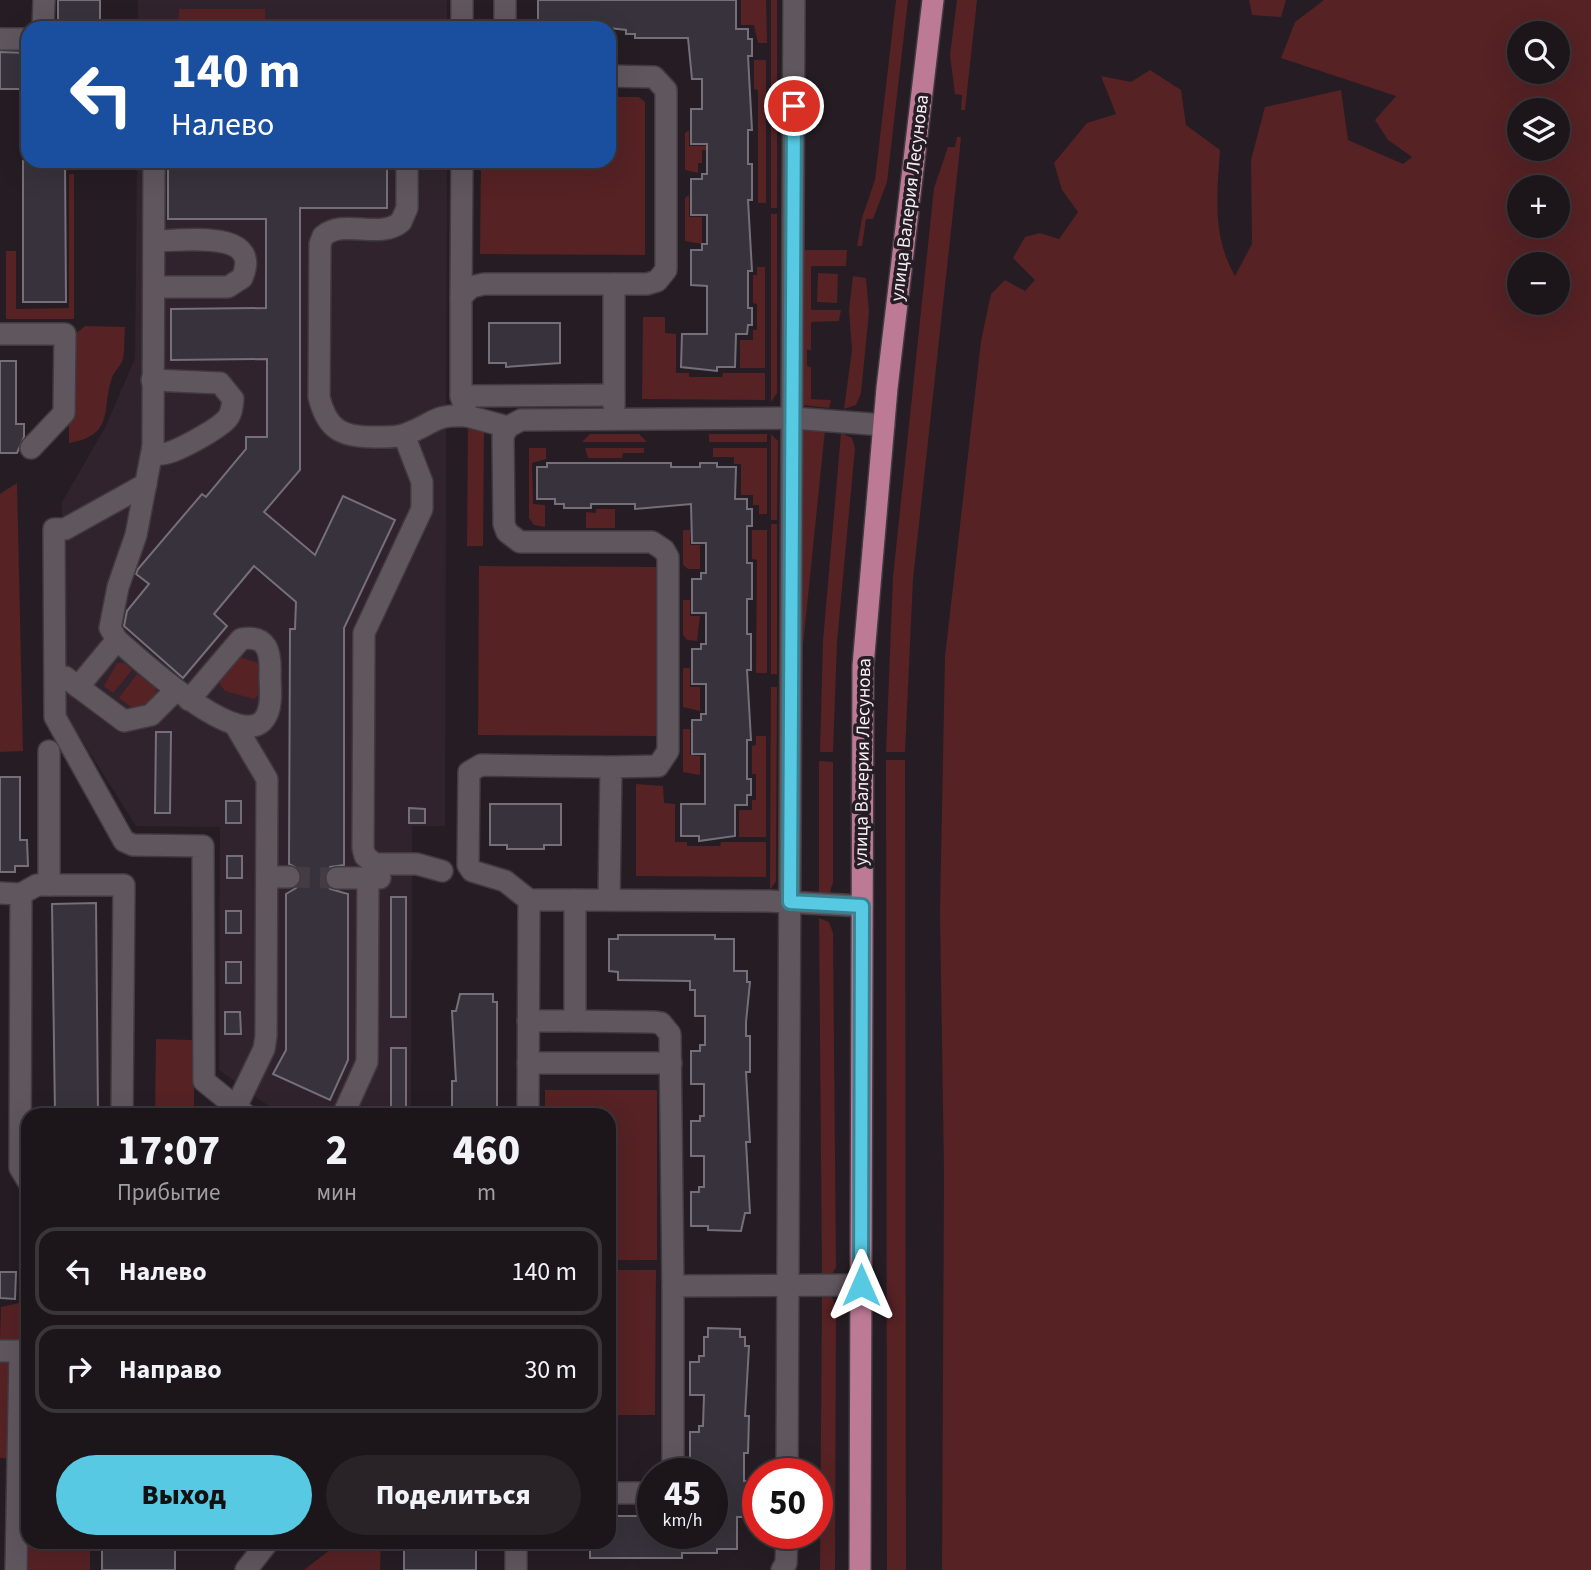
<!DOCTYPE html>
<html lang="ru">
<head>
<meta charset="utf-8">
<style>
  :root { --surface:#1c161a; --page:#292327; --text:#f1f3f6; --muted:#a09fa2; --line:#3a3539; --accent:#57c9e2 }
  body { margin:0; font-family:"Source Sans 3",sans-serif; background:var(--page); color:var(--text); height:100vh; display:flex; flex-direction:column; font-size:26px; white-space:nowrap }
  * { box-sizing:border-box; margin:0 }
  p { font-size:23px; color:var(--muted) }
  .icon { flex:none; width:38px; height:38px; fill:none; stroke:currentColor; stroke-width:2; stroke-linecap:round; stroke-linejoin:round }
  .map { position:relative; flex:1; overflow:hidden }
  .panel { position:absolute; left:21px; top:1108px; width:595px; height:441px; display:flex; flex-direction:column; background:var(--surface); border-radius:21px; box-shadow:0 7px 28px #0002,0 0 0 2px var(--line) }
  .panel>* { flex:none }
  .hud { position:absolute; left:21px; top:21px; width:595px; height:147px; border-radius:21px; box-shadow:0 7px 28px #0002,0 0 0 2px var(--line); background:#1a4fa0; color:#fff; overflow:hidden }
  .controls { position:absolute; left:1507px; top:21px; display:grid; gap:14px }
  .controls a { display:grid; place-items:center; width:63px; height:63px; border-radius:50%; background:var(--surface); box-shadow:0 7px 28px #0002,0 0 0 2px var(--line); font-size:35px }
  .speed { position:absolute; left:637px; top:1458px; display:flex; gap:14px; font-size:35px; font-weight:700; text-align:center }
  .speed>* { display:grid; place-content:center; width:91px; height:91px; border-radius:50%; background:var(--surface); box-shadow:0 7px 28px #0002,0 0 0 2px var(--line); line-height:1 }
  .speed small { font-size:18px; font-weight:400 }
  .speed .limit { border:10px solid #d22; background:#fff; color:#111 }
  .pin { position:absolute; display:grid; place-items:center; width:60px; height:60px; color:#fff; margin:-30px; border:4px solid #fff; border-radius:50%; box-shadow:0 2px 7px #0007 }
  .me { position:absolute; width:77px; margin:-38px; rotate:0deg; stroke-linejoin:round; filter:drop-shadow(0 0 5px #0008) }
  .turn { display:flex; align-items:center; gap:24px; height:147px; padding:0 35px; font-size:32px }
  .turn .icon { width:91px; height:91px; stroke-width:2.5 }
  .turn b { display:block; font-size:49px; line-height:60px }
  .eta { display:flex; justify-content:space-evenly; align-items:center; height:119px; text-align:center }
  .eta b { font-size:42px; font-weight:800; line-height:49px }
  .action { display:flex; gap:14px; margin-top:auto; padding:14px 35px }
  .action a { flex:1; height:80px; border-radius:42px; background:var(--accent); color:#111; font-size:28px; font-weight:800; line-height:80px; text-align:center }
  .action a+a { background:var(--page); color:var(--text) }
  ul { padding:0; list-style:none }
  li { display:flex; align-items:center; gap:21px; height:88px; margin:0 14px 10px; padding:0 21px; border:4px solid var(--line); border-radius:21px }
  li div { flex:1 }
  li b { display:block; font-size:26px }
  li em { font-style:normal }
  .map>svg:first-child { display:block }
  .built { fill:#30232d }
  .green { fill:#562224; fill-rule:evenodd }
  .building { fill:#37323b; stroke:#746f79; stroke-width:2 }
  .lines { fill:none; stroke-linecap:round; stroke-linejoin:round }
  .minor-tunnel { stroke:#443c42; stroke-width:21; stroke-dasharray:21 10; stroke-linecap:butt }
  .minor-casing { stroke:#413a40; stroke-width:24 }
  .major-casing { stroke:#413a40; stroke-width:24 }
  .minor { stroke:#60575e; stroke-width:21 }
  .major { stroke:#bd7a95; stroke-width:21 }
  .route-casing { stroke:#398393; stroke-width:18 }
  .route { stroke:#57c9e2; stroke-width:12 }
  .labels { text-anchor:middle; dominant-baseline:central; stroke-width:7; stroke-linejoin:round; paint-order:stroke }
  .street-label { font-size:19px; fill:#f4eef3; stroke:#251d23 }
</style>
</head>
<body>
<div class="map">
<svg width="1591" height="1570" viewBox="0 0 1591 1570">
  <rect width="100%" height="100%" fill="#251d23"/>
  <g class="built">
    <rect x="138" y="0" width="309" height="28"/>
    <polygon points="137,161 447,161 445,826 412,826 411,1115 281,1115 219,1070 220,827 136,826 62,709 62,502 106,426 135,358"/>
  </g>
  <g class="green">
    <polygon points="741,0 766,0 767,43 758,43 754,25 741,25"/>
    <rect x="771" y="0" width="6" height="208"/>
    <polygon points="896,0 908,0 887,182 873,219 866,219 862,246 857,246 862,218 875,180"/>
    <polygon points="957,0 977,0 965,110 961,110 962,95 955,94 950,55"/>
    <polygon points="1249,0 1286,0 1281,17 1252,15"/>
    <path d="M 1324,0 L 1591,0 L 1591,1570 L 942,1570 L 944,1174 L 940,911 L 945,657 L 981,341 L 991,294 L 1005,280 L 1025,291 L 1035,280 L 1013,258 L 1025,237 L 1040,233 L 1059,239 L 1078,212 L 1062,190 L 1054,163 L 1087,123 L 1116,114 L 1101,76 L 1131,82 L 1150,70 L 1181,90 L 1186,125 L 1220,150 C 1217,195 1212,236 1235,276 L 1252,244 L 1251,160 L 1265,107 L 1341,90 L 1348,140 L 1403,164 L 1412,157 L 1388,140 L 1375,120 L 1396,96 L 1281,58 L 1295,22 ZM 1558,33 L 1558,72 L 1519,72 L 1519,33 ZM 1558,110 L 1558,149 L 1519,149 L 1519,110 ZM 1558,187 L 1558,226 L 1519,226 L 1519,187 ZM 1558,264 L 1558,303 L 1519,303 L 1519,264 Z"/>
    <rect x="179" y="9" width="86" height="19"/>
    <polygon points="754,60 766,60 766,203 758,203 758,90 754,89"/>
    <polygon points="609,97 639,97 645,102 645,255 480,254 481,161 609,161"/>
    <polygon points="689,130 689,146 706,146 706,150 702,150 702,163 698,163 698,173 685,170 685,133"/>
    <polygon points="957,137 961,137 960,148 913,579 905,752 886,752 893,577 934,188 948,147 955,147"/>
    <polygon points="69,174 74,174 74,319 6,319 6,251 16,251 16,309 69,308"/>
    <polygon points="689,195 689,217 702,217 702,244 685,241 685,198"/>
    <polygon points="771,214 777,214 777,393 771,402"/>
    <polygon points="802,250 847,250 846,266 811,266 811,310 841,310 839,321 811,322 811,350 807,350 807,366 811,367 811,399 831,400 829,408 802,405"/>
    <polygon points="757,267 765,267 765,368 740,368 740,340 753,340 753,330 757,330 757,304 753,303 753,275 757,275"/>
    <polygon points="818,273 838,274 837,303 817,302"/>
    <polygon points="853,276 866,278 869,312 861,393 856,405 844,409 852,350 849,310"/>
    <polygon points="643,317 665,317 665,333 676,334 676,373 689,373 689,377 722,377 723,373 765,373 765,400 642,399"/>
    <path d="M 85,326 L 125,327 C 124,337 125,349 123,359 C 121,366 114,371 112,378 C 101,408 116,435 69,443 L 69,339 Z"/>
    <polygon points="468,423 481,428 484,433 483,546 467,546"/>
    <polygon points="804,429 825,430 803,645 803,432"/>
    <polygon points="841,433 852,438 855,448 837,642 833,752 820,752 823,641"/>
    <polygon points="590,434 639,434 647,442 582,442"/>
    <rect x="709" y="434" width="58" height="8"/>
    <polygon points="771,434 778,441 777,520 771,520"/>
    <polygon points="529,448 546,448 546,459 532,463 533,504 545,505 545,527 534,525 529,518"/>
    <polygon points="585,448 644,448 644,453 623,453 622,458 588,458"/>
    <polygon points="713,448 767,448 767,514 759,514 759,505 753,505 753,495 741,495 741,464 734,464 734,457 713,457"/>
    <polygon points="17,483 23,751 0,752 0,494"/>
    <polygon points="596,509 615,509 615,528 586,528 586,512 596,513"/>
    <rect x="771" y="524" width="6" height="150"/>
    <polygon points="683,530 690,530 690,545 700,545 700,569 688,569 683,565"/>
    <polygon points="752,530 767,530 767,673 756,673 757,560 752,559"/>
    <polygon points="479,566 657,567 656,736 478,735"/>
    <polygon points="683,600 690,600 690,616 700,616 697,641 687,640 683,635"/>
    <polygon points="236,656 258,663 259,694 254,699 225,691 219,683"/>
    <polygon points="117,663 124,663 132,670 113,693 104,686"/>
    <polygon points="683,668 690,668 690,687 700,687 700,711 683,707"/>
    <polygon points="137,674 155,687 157,693 149,704 134,709 119,698"/>
    <polygon points="771,687 777,687 776,881 770,890"/>
    <polygon points="683,729 690,729 690,755 700,756 700,775 683,772"/>
    <polygon points="756,736 766,736 766,837 739,837 739,810 752,810 752,800 756,800 756,774 752,774 752,746 756,745"/>
    <polygon points="886,760 905,760 906,1570 887,1570"/>
    <polygon points="819,761 833,762 833,882 830,892 819,896"/>
    <polygon points="636,784 663,786 664,803 675,804 675,842 687,842 687,846 720,846 721,842 766,842 766,877 636,876"/>
    <polygon points="819,918 829,922 833,933 836,1267 832,1275 822,1278"/>
    <polygon points="156,1039 194,1040 194,1115 155,1115"/>
    <polygon points="545,1090 657,1090 657,1260 609,1260 609,1115 545,1115"/>
    <polygon points="609,1270 656,1270 655,1415 609,1415"/>
    <polygon points="19,1291 28,1291 28,1339 0,1341 1,1307 19,1303"/>
    <polygon points="822,1293 832,1297 836,1308 835,1570 820,1570"/>
    <polygon points="0,1359 14,1359 13,1459 0,1458"/>
    <polygon points="28,1537 28,1542 90,1542 90,1570 21,1570 21,1541"/>
    <polygon points="340,1542 381,1542 380,1570 304,1570"/>
  </g>
  <g class="building">
    <rect x="58" y="0" width="42" height="28"/>
    <polygon points="538,0 736,0 736,29 748,29 748,39 752,39 752,56 748,56 752,130 748,130 748,164 752,164 752,200 748,200 752,271 748,271 748,308 752,308 752,325 748,325 747,334 736,334 735,367 717,367 717,371 681,367 682,334 707,334 707,286 691,285 691,250 702,250 702,244 707,244 707,215 691,215 691,179 702,179 702,174 707,174 707,144 691,144 691,109 702,109 702,79 692,79 688,38 635,38 635,34 626,34 626,30 609,28 538,28"/>
    <polygon points="0,52 28,53 28,89 0,89"/>
    <polygon points="23,161 65,161 66,302 23,302"/>
    <polygon points="168,161 387,161 387,208 300,208 300,470 264,512 315,555 343,496 395,520 344,628 344,865 330,867 324,879 330,889 348,894 348,1060 330,1100 273,1074 286,1050 286,894 296,888 302,878 300,870 289,864 290,629 295,629 296,602 254,566 214,614 227,626 183,678 124,626 127,611 149,584 136,574 138,569 202,494 206,497 246,449 246,437 267,437 267,359 171,360 171,309 266,308 266,219 168,219"/>
    <polygon points="489,323 560,323 560,363 506,367 506,363 489,363"/>
    <polygon points="0,361 16,361 16,424 24,424 24,437 17,453 0,453"/>
    <polygon points="547,463 671,463 671,467 700,467 700,463 717,463 717,467 736,467 735,499 747,499 747,509 752,509 752,526 747,526 747,563 752,563 752,599 747,599 747,634 751,634 751,670 747,670 751,740 747,740 747,779 751,779 751,795 747,795 747,805 735,805 735,836 699,841 699,836 681,836 681,804 705,804 705,754 692,754 692,720 701,720 701,714 706,714 706,684 692,684 692,649 701,649 701,644 706,644 706,613 692,613 692,579 701,579 701,573 706,573 706,543 692,543 691,504 635,509 635,504 591,504 591,508 564,508 564,504 555,504 555,499 537,499 537,467 547,467"/>
    <polygon points="156,732 171,732 170,813 155,813"/>
    <polygon points="0,777 20,777 20,840 27,840 28,866 15,866 15,872 0,872"/>
    <rect x="226" y="801" width="15" height="22"/>
    <polygon points="490,804 561,804 561,845 544,845 544,849 507,849 507,845 490,845"/>
    <polygon points="409,808 425,809 425,823 409,823"/>
    <rect x="227" y="856" width="15" height="22"/>
    <rect x="391" y="897" width="15" height="120"/>
    <polygon points="96,903 98,1115 55,1115 52,904"/>
    <rect x="226" y="911" width="15" height="22"/>
    <polygon points="618,935 715,935 715,939 734,939 734,971 747,971 747,982 750,982 746,1022 746,1036 750,1036 750,1072 746,1072 750,1142 746,1142 750,1213 745,1213 741,1231 708,1230 708,1226 691,1226 691,1192 699,1192 699,1187 704,1187 704,1156 691,1156 691,1121 700,1121 700,1116 704,1116 704,1084 691,1084 691,1051 700,1051 700,1045 705,1045 705,1016 695,1016 695,990 690,990 690,981 618,980 618,972 609,971 609,939 618,939"/>
    <rect x="226" y="962" width="15" height="21"/>
    <polygon points="460,994 493,994 493,1002 497,1002 497,1115 452,1115 452,1081 456,1081 452,1011 456,1011"/>
    <polygon points="225,1012 240,1012 241,1034 225,1034"/>
    <rect x="391" y="1048" width="15" height="67"/>
    <polygon points="0,1272 16,1272 15,1299 0,1298"/>
    <polygon points="708,1328 740,1329 740,1337 745,1337 745,1346 749,1346 745,1416 749,1416 748,1453 744,1453 744,1481 748,1481 748,1491 753,1491 753,1507 748,1507 748,1517 737,1517 737,1549 717,1549 717,1553 682,1553 682,1558 590,1558 590,1542 609,1542 609,1516 653,1516 653,1533 712,1533 712,1471 707,1471 707,1466 690,1466 690,1432 699,1432 699,1426 703,1426 704,1395 690,1395 690,1362 699,1362 699,1356 704,1356 704,1337 708,1337"/>
    <rect x="102" y="1542" width="73" height="28"/>
    <rect x="404" y="1542" width="72" height="28"/>
  </g>
  <g class="lines">
    <polyline class="minor-tunnel" points="289,877 337,878"/>
    <g class="minor-casing">
      <g id="minor">
        <polyline points="505,0 505,28"/>
        <polyline points="43,28 44,0"/>
        <polyline points="462,28 462,0"/>
        <polyline points="0,39 28,39"/>
        <path d="M 154,161 L 153,446 L 136,535 L 118,587 L 110,628 L 117,640 C 137,657 241,755 265,718 C 273,706 270,688 270,675 C 271,653 268,634 241,639 L 189,700"/>
        <path d="M 407,161 L 407,208 L 401,222 C 379,240 344,218 323,236 L 320,244 L 319,397 C 327,430 342,437 374,437 C 385,437 396,438 406,434 C 434,424 432,414 467,416"/>
        <path d="M 154,287 L 228,287 L 242,278 C 264,228 181,241 154,241"/>
        <polyline points="461,297 462,161"/>
        <polyline points="0,334 65,334 64,413 31,448"/>
        <path d="M 152,380 L 220,383 L 233,399 C 232,407 232,414 226,420 C 217,429 170,457 159,454 L 153,446"/>
        <polyline points="461,396 614,395"/>
        <polyline points="614,407 614,284"/>
        <polyline points="508,427 467,416 461,396 461,297 471,287 484,284 647,284 657,281 666,270 666,90 654,77 609,76"/>
        <polyline points="404,435 422,482 422,509 364,633 363,848 365,856 375,864 417,864 442,871"/>
        <polyline points="146,484 65,529 54,529 55,717 124,841 133,845 203,846 204,1081 246,1115"/>
        <polyline points="65,677 124,721 151,715 176,690"/>
        <polyline points="78,687 117,640"/>
        <polyline points="235,725 267,779 266,1036 264,1049 236,1107"/>
        <polyline points="49,751 49,885"/>
        <polyline points="267,877 289,877"/>
        <polyline points="337,878 380,878"/>
        <polyline points="0,893 21,894 37,885 124,885 122,1115"/>
        <polyline points="21,894 20,1168 28,1181"/>
        <polyline points="529,900 505,881 472,871 468,865 469,772 481,765 611,767"/>
        <polyline points="575,900 768,901 862,906"/>
        <polyline points="609,900 611,767 658,766 668,751 668,557 664,550 652,542 520,542 507,532 504,524 503,436 508,427 521,420 792,418 884,425"/>
        <polyline points="528,1021 575,1021"/>
        <polyline points="528,1063 671,1063"/>
        <polyline points="343,1115 367,1062 368,878"/>
        <polyline points="528,1115 529,900 575,900 575,1021 653,1022 661,1023 670,1034 673,1286"/>
        <polyline points="0,1351 20,1351 16,1570"/>
        <polyline points="673,1474 673,1286 861,1285"/>
        <polyline points="787,1474 794,0"/>
        <polyline points="609,1493 653,1493"/>
        <polyline points="246,1570 268,1542"/>
        <polyline points="516,1570 516,1542"/>
        <polyline points="782,1570 786,1563 787,1533"/>
      </g>
    </g>
    <g class="major-casing">
      <polyline id="major" points="860,1570 863,666 887,388 933,0"/>
    </g>
    <use href="#minor" class="minor"/>
    <use href="#major" class="major"/>
  </g>
  <g class="lines">
    <g class="route-casing">
      <polyline id="route" points="794,106 790,902 862,906 861,1285"/>
    </g>
    <use href="#route" class="route"/>
  </g>
  <g class="labels">
    <g class="street-label">
      <text transform="translate(910 198) rotate(-83)">улица Валерия Лесунова</text>
      <text transform="translate(863 762) rotate(-89)">улица Валерия Лесунова</text>
    </g>
  </g>
</svg>
<div class="controls">
<a><svg class="icon" aria-label="search" viewBox="0 0 24 24"><circle cx="10" cy="10" r="6"/><path d="M15 15l6 6"/></svg></a>
<a><svg class="icon" aria-label="layers" viewBox="0 0 24 24"><path d="M12 4l9 5-9 5-9-5zM3 14l9 5 9-5"/></svg></a>
<a>+</a>
<a>−</a>
</div>
<div class="speed"><div>45<small>km/h</small></div><div class="limit">50</div></div>
<div class="pin" style="left:794px;top:106px;background:#d93025"><svg class="icon" aria-label="arrive" viewBox="0 0 24 24"><path d="M6 21V4h12l-3 4 3 4H6"/></svg></div>
<svg class="me" style="left:861px;top:1285px" viewBox="-20 -20 40 40"><path d="M0-17L14 15 0 8-14 15z" fill="#57c9e2" stroke="#fff" stroke-width="4"/></svg>
<div class="hud">
<div class="turn"><svg class="icon" aria-label="left" viewBox="0 0 24 24"><path d="M17 20v-9H6M10 6l-5 5 5 5"/></svg><div><b>140 m</b>Налево</div></div>
</div>
<section class="panel">
<div class="eta">
<div><b>17:07</b><p>Прибытие</p></div>
<div><b>2</b><p>мин</p></div>
<div><b>460</b><p>m</p></div>
</div>
<ul>
<li><svg class="icon" aria-label="left" viewBox="0 0 24 24"><path d="M17 20v-9H6M10 6l-5 5 5 5"/></svg><div><b>Налево</b></div><em>140 m</em></li>
<li><svg class="icon" aria-label="right" viewBox="0 0 24 24"><path d="M7 20v-9h11M14 6l5 5-5 5"/></svg><div><b>Направо</b></div><em>30 m</em></li>
</ul>
<div class="action"><a>Выход</a><a>Поделиться</a></div>
</section>
</div>
</body>
</html>
